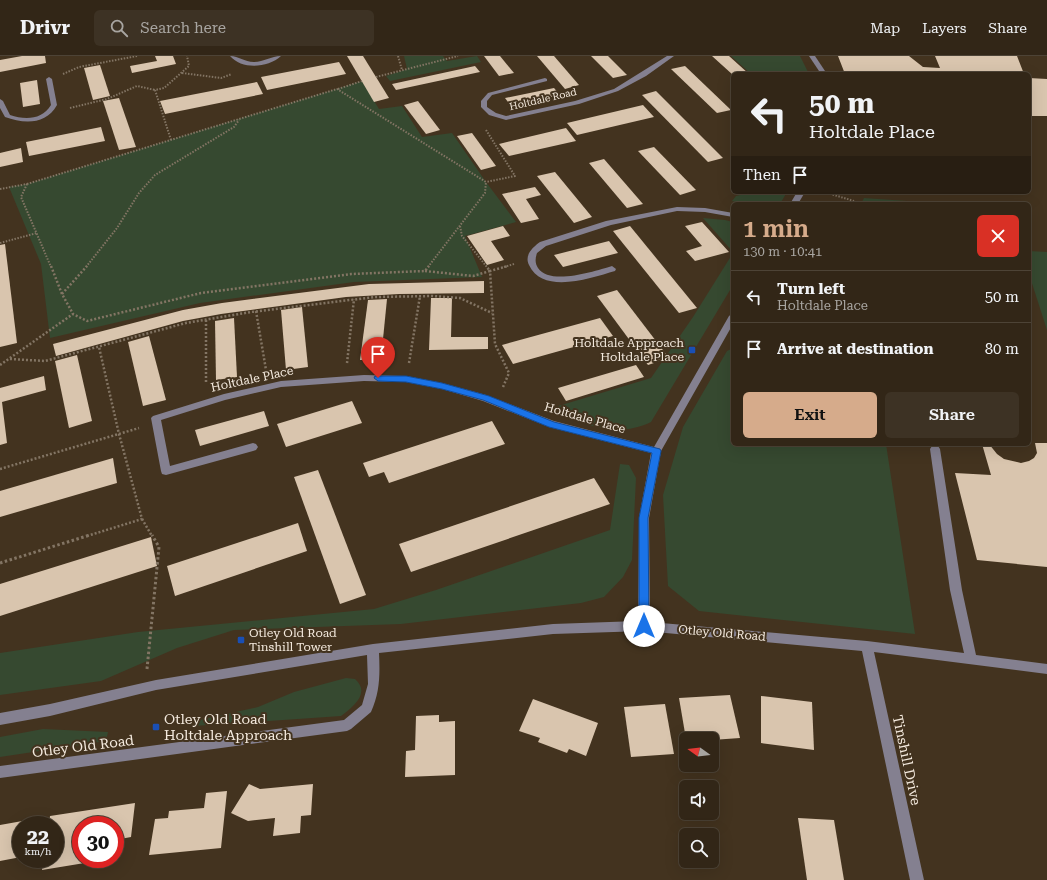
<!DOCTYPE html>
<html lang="en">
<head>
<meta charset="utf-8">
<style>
  :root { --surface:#322617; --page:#3d3224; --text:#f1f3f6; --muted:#a8a5a1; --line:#4d4336; --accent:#d6ab8b }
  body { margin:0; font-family:"Roboto Serif",serif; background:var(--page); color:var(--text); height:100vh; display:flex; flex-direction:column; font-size:15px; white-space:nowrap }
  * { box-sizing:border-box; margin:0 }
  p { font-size:13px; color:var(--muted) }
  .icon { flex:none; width:22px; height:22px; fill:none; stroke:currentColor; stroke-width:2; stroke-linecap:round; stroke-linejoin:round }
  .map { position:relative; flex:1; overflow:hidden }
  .sheet { position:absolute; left:731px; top:146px; width:300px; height:244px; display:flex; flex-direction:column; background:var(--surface); border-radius:6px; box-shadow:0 4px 16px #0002,0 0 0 1px var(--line) }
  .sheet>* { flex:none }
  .top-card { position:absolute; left:731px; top:16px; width:300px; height:122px; border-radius:6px; box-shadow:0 4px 16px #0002,0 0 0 1px var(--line); background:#322617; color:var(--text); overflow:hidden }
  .needle { width:26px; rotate:285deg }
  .controls { position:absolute; left:679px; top:676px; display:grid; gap:8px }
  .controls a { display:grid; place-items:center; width:40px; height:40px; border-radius:6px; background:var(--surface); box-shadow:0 4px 16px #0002,0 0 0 1px var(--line); font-size:20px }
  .speed { position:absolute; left:12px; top:760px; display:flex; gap:8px; font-size:20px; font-weight:700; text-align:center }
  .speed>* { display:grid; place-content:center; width:52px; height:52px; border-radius:50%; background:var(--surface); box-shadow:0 4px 16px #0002,0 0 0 1px var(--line); line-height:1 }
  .speed small { font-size:10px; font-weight:400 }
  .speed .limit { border:6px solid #d22; background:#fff; color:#111 }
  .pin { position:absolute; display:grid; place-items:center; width:34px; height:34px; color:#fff; margin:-41px -17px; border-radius:50% 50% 50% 0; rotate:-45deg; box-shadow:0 0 4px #0007 }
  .pin .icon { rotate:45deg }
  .me { position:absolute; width:44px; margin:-22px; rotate:0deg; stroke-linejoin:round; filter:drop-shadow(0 0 3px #0008) }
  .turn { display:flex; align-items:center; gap:14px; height:84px; padding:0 12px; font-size:18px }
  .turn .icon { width:52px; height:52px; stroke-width:2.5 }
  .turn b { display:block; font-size:28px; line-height:34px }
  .then { display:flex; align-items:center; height:38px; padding:0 12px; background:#0003; gap:8px; font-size:15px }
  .round { display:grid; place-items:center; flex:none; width:42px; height:42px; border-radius:6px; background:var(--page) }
  .head { display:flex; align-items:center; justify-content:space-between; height:68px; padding:0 12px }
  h1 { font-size:24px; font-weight:600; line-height:30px; color:var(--accent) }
  .primary-button { display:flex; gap:8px; margin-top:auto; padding:8px 12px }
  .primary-button a { flex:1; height:46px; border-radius:6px; background:var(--accent); color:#111; font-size:16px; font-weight:600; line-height:46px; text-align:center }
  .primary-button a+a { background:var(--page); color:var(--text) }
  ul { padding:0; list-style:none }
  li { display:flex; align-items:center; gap:12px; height:52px; padding:0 12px; border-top:1px solid var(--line) }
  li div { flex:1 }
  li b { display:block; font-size:15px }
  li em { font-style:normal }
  header { display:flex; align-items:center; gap:24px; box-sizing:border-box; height:56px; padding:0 20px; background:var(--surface); border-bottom:1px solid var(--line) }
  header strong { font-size:19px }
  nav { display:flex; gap:22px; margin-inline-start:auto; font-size:14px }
  .search { width:280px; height:36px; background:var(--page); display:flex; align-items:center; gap:10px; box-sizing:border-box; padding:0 14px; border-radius:6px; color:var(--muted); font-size:15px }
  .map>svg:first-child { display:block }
  .green { fill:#364930 }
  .building { fill:#d9c5ae }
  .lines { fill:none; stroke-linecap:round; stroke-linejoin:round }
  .path-far2 { stroke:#837564; stroke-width:2; stroke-dasharray:1.5 1.5; stroke-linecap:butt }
  .path-far1 { stroke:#837564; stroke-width:2.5; stroke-dasharray:2 2; stroke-linecap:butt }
  .path { stroke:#837564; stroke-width:3; stroke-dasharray:2.5 2.5; stroke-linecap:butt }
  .minor { fill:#848090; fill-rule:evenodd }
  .route { fill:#1a73e8; stroke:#114b97 }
  .transit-dot { fill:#1a4fb4; stroke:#43331f; stroke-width:1.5 }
  .labels { text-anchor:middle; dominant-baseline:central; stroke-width:4; stroke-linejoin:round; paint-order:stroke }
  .far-street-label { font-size:10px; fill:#f4eade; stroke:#43331f }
  .poi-label { font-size:12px; fill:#f4eade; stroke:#43331f; text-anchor:end }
  .street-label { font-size:12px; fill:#f4eade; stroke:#43331f }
  .near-poi-label { font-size:14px; fill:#f4eade; stroke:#43331f; text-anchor:start }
  .near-street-label { font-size:14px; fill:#f4eade; stroke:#43331f }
</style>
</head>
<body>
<header>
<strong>Drivr</strong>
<div class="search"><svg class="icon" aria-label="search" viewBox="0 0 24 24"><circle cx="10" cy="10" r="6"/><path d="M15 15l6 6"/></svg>Search here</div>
<nav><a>Map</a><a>Layers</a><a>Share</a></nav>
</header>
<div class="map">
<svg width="1047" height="824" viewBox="0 0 1047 824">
  <rect width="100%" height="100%" fill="#43331f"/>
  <g class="green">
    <polygon points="404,0 443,0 447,5 477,0 481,6 390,25 386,20 407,13"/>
    <polygon points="731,0 800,0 809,18 751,18"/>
    <polygon points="362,25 379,53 402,50 422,81 452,77 486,126 516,166 465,180 482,221 354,226 200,247 50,282 41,208 9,131 27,128"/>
    <polygon points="753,136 787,136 780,148 743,148 732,145 736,140"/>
    <polygon points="864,142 950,148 861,148"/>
    <polygon points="703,162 725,164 733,166 733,196"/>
    <polygon points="1029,195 1047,196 1047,274 1029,218"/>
    <path d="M 733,197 L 733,229 L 651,366 C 614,384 581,366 545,354 L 651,322 L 693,261 Z"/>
    <polygon points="733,292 733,388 886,388 915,578 699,555 668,530 663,439 683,371 727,295"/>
    <polygon points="620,408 629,409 636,422 632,504 623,521 604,541 581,547 401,568 234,574 177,592 101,625 0,639 0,597 138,576 374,553 436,534 610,474"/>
    <path d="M 346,622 L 355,623 C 371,637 353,651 341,660 L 194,670 L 195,665 L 258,651 L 294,636 Z"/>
    <polygon points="43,673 108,676 106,685 0,701 0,681"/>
  </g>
  <g class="building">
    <polygon points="22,0 45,0 46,7 0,16 0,4"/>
    <polygon points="155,0 173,0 176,8 132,17 130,10 157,5"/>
    <polygon points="347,0 363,0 389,42 374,46"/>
    <polygon points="484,0 500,0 514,17 499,20"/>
    <polygon points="537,0 554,0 579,29 565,33"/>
    <polygon points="591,0 608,0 627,19 613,22"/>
    <polygon points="712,0 729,0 749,18 733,19"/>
    <polygon points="838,0 909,0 923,11 940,12 935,0 1017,0 1024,18 845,18"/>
    <polygon points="339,6 346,18 267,34 261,21"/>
    <polygon points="100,9 110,40 93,44 84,12"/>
    <polygon points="475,10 480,16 396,34 392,28"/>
    <polygon points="685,10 731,54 717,57 671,13"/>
    <polygon points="1029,22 1047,23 1047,60 1029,60"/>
    <polygon points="37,24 40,48 23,51 20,27"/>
    <polygon points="257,26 263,38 165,58 160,45"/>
    <polygon points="554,32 560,39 511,50 505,42"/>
    <polygon points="656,35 723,102 708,106 642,39"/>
    <polygon points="119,42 136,91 119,94 103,45"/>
    <polygon points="418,45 440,74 426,78 404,49"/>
    <polygon points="643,49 654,61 577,79 567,67"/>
    <polygon points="101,71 105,85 29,100 26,86"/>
    <polygon points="566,72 576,85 509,100 499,88"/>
    <polygon points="472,77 496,110 481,114 457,80"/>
    <polygon points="654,91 696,134 680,139 638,95"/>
    <polygon points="21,92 23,106 0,111 0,97"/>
    <polygon points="604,103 643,148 627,152 589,107"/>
    <polygon points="555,116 592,161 574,167 537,120"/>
    <polygon points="535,131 541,139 526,143 539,163 521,167 502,138"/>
    <polygon points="702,166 729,196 695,205 686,195 702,190 685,170"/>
    <polygon points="503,170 510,180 491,185 504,204 487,209 467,180"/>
    <polygon points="630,170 697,252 679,257 613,175"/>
    <polygon points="609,185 618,197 563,211 554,199"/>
    <polygon points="5,188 17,287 0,291 0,189"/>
    <polygon points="484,225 484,237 399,238 346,241 221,258 183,265 56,300 53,288 183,254 222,247 369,228"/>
    <polygon points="617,234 669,302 648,309 597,240"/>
    <polygon points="431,242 452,242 451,281 488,281 488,293 429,294"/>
    <polygon points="387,243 381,303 360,304 368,244"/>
    <polygon points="302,251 308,311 286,314 281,254"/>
    <polygon points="234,262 237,321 216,324 215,265"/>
    <polygon points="600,262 613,280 513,308 502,289"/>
    <polygon points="149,280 166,344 143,350 128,286"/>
    <polygon points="77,299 92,365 69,372 55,305"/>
    <polygon points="636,309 644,321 566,345 558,332"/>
    <polygon points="44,320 46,334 2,346 7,387 0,389 0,332"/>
    <polygon points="352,345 362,367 286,391 277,368"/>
    <polygon points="264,355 269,370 200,390 195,374"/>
    <polygon points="492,365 505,388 389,427 384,416 369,421 363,407"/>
    <polygon points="1035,387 1047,387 1047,511 977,504 955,417 991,419 982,388 989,388 997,398 1004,403 1021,407 1029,405 1034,402 1037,397"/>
    <polygon points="113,402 117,427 0,461 0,435"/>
    <polygon points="318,414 366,539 340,548 294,421"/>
    <polygon points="594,422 610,448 411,516 399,488"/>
    <polygon points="298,467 307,495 175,540 167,510"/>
    <polygon points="151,481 157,510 0,560 0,528"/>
    <polygon points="730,639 740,682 712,684 686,683 679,642"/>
    <polygon points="761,640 812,646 814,694 761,687"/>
    <polygon points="533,643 598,667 586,700 569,693 567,697 538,686 540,682 519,675"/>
    <polygon points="665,648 674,698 631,701 624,651"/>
    <polygon points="439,659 439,666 455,665 455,719 405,721 406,695 415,694 416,660"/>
    <polygon points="249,728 260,733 313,728 311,759 301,760 300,777 273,780 275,762 248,765 231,757"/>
    <polygon points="227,735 221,792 149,799 155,763 168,762 169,755 204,752 206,737"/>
    <polygon points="135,747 131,781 115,784 115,769 81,769 81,803 103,804 42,814 44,803 55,803 55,769 49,769 50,760"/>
    <polygon points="798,762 834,764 844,824 807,824"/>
    <polygon points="28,764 27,769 21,769 21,801 0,805 0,769"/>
  </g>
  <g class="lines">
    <g class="path-far2">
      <polyline points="398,0 402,14"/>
      <polyline points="182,17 221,22 232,18"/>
      <polyline points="63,18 79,11 137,0"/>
      <polyline points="376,21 458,0"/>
      <polyline points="338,33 362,25"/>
      <polyline points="70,52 107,43 137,30 155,34"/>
      <polyline points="486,74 515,120 486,126"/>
      <polyline points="171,84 155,34 164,32 189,10 187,0"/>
      <polyline points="27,128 21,141 51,211"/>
      <polyline points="27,128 337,33 486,126 485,137 428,211"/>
      <polyline points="0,133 27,128"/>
      <polyline points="824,136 854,145"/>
      <polyline points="460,170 462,180 487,211"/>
      <polyline points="0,187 37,177"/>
      <polyline points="86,211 117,172 139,137 155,119 234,71 239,64"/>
      <polyline points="504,211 514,208"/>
    </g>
    <g class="path-far1">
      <polyline points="51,210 62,238 73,258 87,265 201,237 351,218 425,215 429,210"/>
      <polyline points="425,215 473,220 490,215 486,210"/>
      <polyline points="62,238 87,210"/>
      <polyline points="256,255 266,314"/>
      <polyline points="206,264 206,328"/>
      <polyline points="10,303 45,305 186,267 251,256 375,241 433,240 460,242 492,257"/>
      <polyline points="347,307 354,243"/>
      <polyline points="409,307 420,240"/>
      <polyline points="0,309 73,258"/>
      <polyline points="503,331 509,317 495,288 490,215 508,210"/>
      <polyline points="0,413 139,372"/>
      <polyline points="142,463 152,480"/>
      <polyline points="87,480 142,463 119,378 99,291"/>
    </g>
    <g class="path">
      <polyline points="0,507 90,479"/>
      <polyline points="147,613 159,491 152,479"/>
    </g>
    <g class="minor">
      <path d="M 230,0 C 239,0 244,6 254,6 C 264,6 271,0 281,0 C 268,12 242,14 230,0 Z"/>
      <polygon points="667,0 674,0 646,20 618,35 579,48 506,64 489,59 481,51 481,45 488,37 545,22 547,23 547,25 492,39 487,45 487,51 496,57 506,60 575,45 614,33"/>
      <polygon points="809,0 815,0 827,18 821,18"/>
      <path d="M 49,21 L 52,23 L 57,49 C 46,69 24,68 5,61 L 0,52 L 0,43 L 3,45 L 10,59 C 25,64 42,64 51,49 L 46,23 Z"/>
      <polygon points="797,136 805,136 798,148 790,148"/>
      <path d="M 677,151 L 705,152 L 733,157 L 733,161 L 705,156 L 677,155 L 611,169 L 546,190 L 537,197 C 535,203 535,207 538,212 C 550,230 595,215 612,210 L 616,213 L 615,215 C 591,222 543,239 529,209 C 524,199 533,191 540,186 L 606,165 Z"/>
      <path d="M 733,257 L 733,268 L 661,395 L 649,462 L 650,566 L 867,585 L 964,597 L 950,534 L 930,393 L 932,390 L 938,390 L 940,393 L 962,534 L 976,599 L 1047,608 L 1047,618 L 874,596 L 924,824 L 910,824 L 862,595 L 644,575 L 553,578 L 379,597 C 380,619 380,636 371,656 L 351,673 L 347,675 L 0,722 L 0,710 L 344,664 L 362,649 L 368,628 L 367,599 L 156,634 L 50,660 L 0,669 L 0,657 L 50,648 L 156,624 L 373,588 L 553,568 L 638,565 L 639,462 L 651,397 L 549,371 L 483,345 L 442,333 L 406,326 L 364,325 L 281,331 L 225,344 L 161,364 L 170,410 L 253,387 L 256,388 L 258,391 L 256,394 L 253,395 L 166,419 L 162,418 L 161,415 L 151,362 L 153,360 L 224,338 L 281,325 L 364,319 L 406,320 L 442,327 L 486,339 L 554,365 L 654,391 L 729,260 Z"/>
    </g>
  </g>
  <polygon class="route" points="375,320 406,320 442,327 489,340 554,366 660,393 661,395 648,462 649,570 647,573 644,574 640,573 639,570 639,462 652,397 549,371 483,344 442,333 406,326 378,325 374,322"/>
  <g class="transit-dot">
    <rect x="688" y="290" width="8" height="8" rx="2"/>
    <rect x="237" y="580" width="8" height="8" rx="2"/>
    <rect x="152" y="667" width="8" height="8" rx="2"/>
  </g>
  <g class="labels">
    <g class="far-street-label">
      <text transform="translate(543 43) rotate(-13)">Holtdale Road</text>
    </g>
    <g class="poi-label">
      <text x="684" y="287">Holtdale Approach<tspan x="684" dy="14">Holtdale Place</tspan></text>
      <text x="249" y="577" text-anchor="start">Otley Old Road<tspan x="249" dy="14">Tinshill Tower</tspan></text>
    </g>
    <g class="street-label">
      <text transform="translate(252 323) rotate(-12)">Holtdale Place</text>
      <text transform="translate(585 362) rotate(16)">Holtdale Place</text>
      <text transform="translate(722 577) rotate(5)">Otley Old Road</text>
    </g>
    <g class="near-poi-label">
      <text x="164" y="663">Otley Old Road<tspan x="164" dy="16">Holtdale Approach</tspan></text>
    </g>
    <g class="near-street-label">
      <text transform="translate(83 690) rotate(-7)">Otley Old Road</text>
      <text transform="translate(907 704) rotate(78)">Tinshill Drive</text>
    </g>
  </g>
</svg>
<div class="controls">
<a><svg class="needle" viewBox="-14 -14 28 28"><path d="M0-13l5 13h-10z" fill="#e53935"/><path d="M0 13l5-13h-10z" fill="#a8a5a1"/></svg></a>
<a><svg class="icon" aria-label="sound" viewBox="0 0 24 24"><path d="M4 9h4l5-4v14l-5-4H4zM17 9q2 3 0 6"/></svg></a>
<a><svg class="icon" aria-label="search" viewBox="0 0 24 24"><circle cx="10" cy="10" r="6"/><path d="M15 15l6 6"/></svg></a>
</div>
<div class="speed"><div>22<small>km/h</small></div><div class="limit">30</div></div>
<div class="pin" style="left:378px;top:322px;background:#d93025"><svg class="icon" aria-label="arrive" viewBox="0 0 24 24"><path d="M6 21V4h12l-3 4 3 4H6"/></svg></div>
<svg class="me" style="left:644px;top:570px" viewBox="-20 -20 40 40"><circle r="19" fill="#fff"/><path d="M0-13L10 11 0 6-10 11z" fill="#1a73e8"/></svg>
<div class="top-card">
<div class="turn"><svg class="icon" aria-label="left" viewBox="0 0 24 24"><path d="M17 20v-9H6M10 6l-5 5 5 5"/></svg><div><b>50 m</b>Holtdale Place</div></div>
<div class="then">Then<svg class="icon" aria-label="arrive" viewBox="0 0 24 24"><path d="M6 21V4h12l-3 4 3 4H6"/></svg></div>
</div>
<section class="sheet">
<div class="head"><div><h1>1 min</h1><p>130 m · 10:41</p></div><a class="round" style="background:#d93025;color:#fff"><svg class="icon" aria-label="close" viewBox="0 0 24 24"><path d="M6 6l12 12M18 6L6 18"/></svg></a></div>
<ul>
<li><svg class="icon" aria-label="left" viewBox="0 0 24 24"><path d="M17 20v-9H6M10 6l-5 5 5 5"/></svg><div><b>Turn left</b><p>Holtdale Place</p></div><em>50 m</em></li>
<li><svg class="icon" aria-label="arrive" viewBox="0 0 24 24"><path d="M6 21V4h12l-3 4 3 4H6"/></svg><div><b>Arrive at destination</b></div><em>80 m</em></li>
</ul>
<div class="primary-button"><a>Exit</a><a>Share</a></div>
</section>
</div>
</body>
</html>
